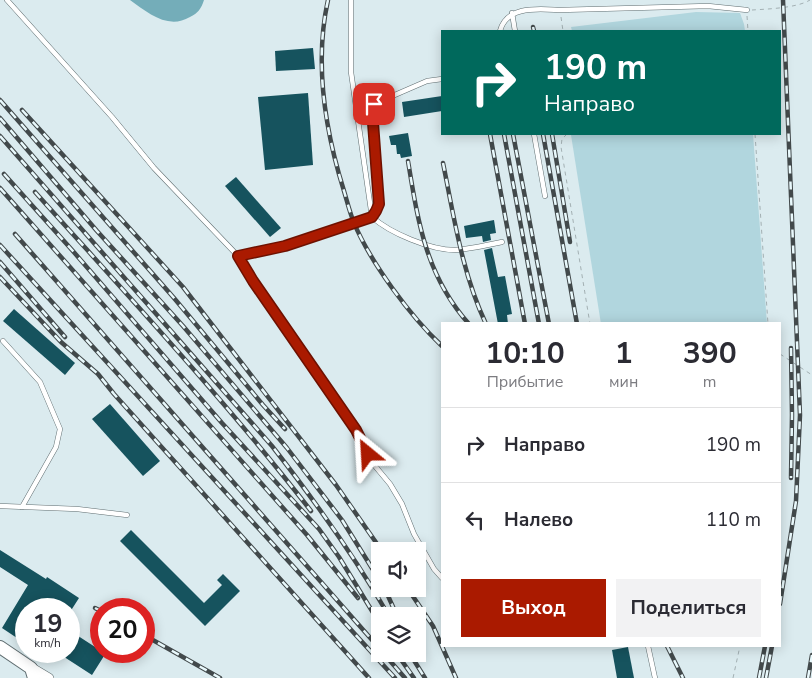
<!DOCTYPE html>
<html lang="ru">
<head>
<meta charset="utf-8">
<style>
  :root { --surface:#fff; --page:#f2f2f3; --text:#2b2b33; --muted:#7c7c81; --line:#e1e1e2; --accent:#aa1a00 }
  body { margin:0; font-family:"Nunito Sans",sans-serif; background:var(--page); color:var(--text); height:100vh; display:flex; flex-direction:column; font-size:19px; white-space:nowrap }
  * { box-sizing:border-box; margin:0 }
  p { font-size:16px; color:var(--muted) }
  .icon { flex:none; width:28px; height:28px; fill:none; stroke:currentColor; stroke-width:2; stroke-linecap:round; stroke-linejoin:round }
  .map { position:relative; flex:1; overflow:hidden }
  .sheet { position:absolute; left:441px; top:322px; width:340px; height:325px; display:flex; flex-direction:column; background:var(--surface); border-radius:0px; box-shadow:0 2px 12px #0003 }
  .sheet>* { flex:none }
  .hud { position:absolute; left:441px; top:30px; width:340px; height:105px; border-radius:0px; box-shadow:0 2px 12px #0003; background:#00695c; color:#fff; overflow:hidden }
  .buttons { position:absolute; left:371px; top:542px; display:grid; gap:10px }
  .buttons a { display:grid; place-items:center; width:55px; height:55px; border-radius:0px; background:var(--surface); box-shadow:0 2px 12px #0003; font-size:25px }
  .speed { position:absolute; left:15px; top:598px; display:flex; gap:10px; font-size:25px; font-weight:700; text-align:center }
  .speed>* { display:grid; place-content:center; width:65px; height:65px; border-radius:50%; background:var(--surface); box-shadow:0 2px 12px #0003; line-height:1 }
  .speed small { font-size:12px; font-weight:400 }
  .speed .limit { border:8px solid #d22; background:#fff; color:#111 }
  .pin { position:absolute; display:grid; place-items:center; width:42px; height:42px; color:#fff; margin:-21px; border-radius:10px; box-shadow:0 2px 8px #0006 }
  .me { position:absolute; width:55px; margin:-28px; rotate:333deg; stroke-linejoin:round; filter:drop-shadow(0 0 4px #0008) }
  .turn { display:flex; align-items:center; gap:18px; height:105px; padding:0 20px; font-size:22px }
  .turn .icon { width:65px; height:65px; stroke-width:2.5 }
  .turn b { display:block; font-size:35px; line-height:42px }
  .eta { display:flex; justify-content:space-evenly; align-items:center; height:85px; text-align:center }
  .eta b { font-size:30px; font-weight:700; line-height:35px }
  .primary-button { display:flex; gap:10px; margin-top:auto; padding:10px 20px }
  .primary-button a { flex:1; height:58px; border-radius:0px; background:var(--accent); color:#fff; font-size:20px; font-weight:700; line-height:58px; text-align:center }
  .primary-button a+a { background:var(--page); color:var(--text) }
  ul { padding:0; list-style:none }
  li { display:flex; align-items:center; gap:15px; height:75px; padding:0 20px; border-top:1px solid var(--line) }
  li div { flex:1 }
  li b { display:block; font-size:19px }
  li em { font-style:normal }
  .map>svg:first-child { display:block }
  .green { fill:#b1d6de }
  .water { fill:#74adb9 }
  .building { fill:#16535e }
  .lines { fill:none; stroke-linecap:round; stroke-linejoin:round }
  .lane-casing { stroke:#606e71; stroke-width:5.5 }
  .street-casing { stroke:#606e71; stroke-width:10 }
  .secondary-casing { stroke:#606e71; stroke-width:14 }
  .path { stroke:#a3b0b3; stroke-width:1; stroke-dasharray:4 4; stroke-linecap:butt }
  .lane { stroke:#fff; stroke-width:4.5 }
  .street { stroke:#fff; stroke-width:9 }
  .secondary { stroke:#fff; stroke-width:12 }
  .rail-casing { stroke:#42494b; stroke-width:4.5 }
  .rail { stroke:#e9f9fc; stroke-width:2.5; stroke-dasharray:8; stroke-linecap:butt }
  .route-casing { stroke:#6e1100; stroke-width:12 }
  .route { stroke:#aa1a00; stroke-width:9 }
</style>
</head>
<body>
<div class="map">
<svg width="812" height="678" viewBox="0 0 812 678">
  <rect width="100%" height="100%" fill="#dbebef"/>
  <g class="green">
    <polygon points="696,12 740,13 744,24 745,31 572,31 571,27"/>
    <polygon points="574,134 753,134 767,324 601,324 571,135"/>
  </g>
  <path class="water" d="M 130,0 L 204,0 C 201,9 198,13 190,17 C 168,30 148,13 130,0 Z"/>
  <g class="building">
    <polygon points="313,48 315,69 276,71 275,51"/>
    <polygon points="308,93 313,165 265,170 258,97"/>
    <polygon points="442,96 442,111 404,117 402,102"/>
    <polygon points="408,133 412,156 401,158 400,154 397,154 396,145 391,145 389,136"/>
    <polygon points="236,177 281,228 270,237 225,186"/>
    <polygon points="494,220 496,233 490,234 491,240 483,242 482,236 466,238 464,226"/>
    <polygon points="492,248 498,277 505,276 512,314 507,315 508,324 498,324 484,250"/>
    <polygon points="14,309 75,363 65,375 3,321"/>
    <polygon points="110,404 160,461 143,476 92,419"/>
    <polygon points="131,530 204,603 222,585 217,580 223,574 240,591 205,626 120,541"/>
    <polygon points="0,550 46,579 47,577 79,598 70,612 69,609 26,609 26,644 2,628 28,585 0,567"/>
    <polygon points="72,632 109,656 104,656 92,675 55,651 69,651 69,637"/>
    <polygon points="628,647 634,678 617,678 612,650"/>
  </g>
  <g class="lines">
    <g class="lane-casing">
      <g id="lane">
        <polyline points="7,0 112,117 154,168 238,256 253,281 356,430 361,443 375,466 390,484 402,504 414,534 434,569 442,578"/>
        <path d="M 351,0 L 351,72 L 372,217 C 390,233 430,250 455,250 C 470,249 487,245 502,242"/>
        <polyline points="512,13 515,31"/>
        <path d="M 500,31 C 507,5 538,9 560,10 L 708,6 L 747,10"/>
        <polyline points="534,134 545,196"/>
        <polyline points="238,256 285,247 372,217 377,211 379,203 372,109 374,104 427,81 442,79"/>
        <polyline points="3,341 40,382 60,429 56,447 22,507"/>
        <polyline points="0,506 77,509 127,515"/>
        <polyline points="648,646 655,678"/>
      </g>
    </g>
    <g class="street-casing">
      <polyline id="street" points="29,666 49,678"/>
    </g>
    <g class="secondary-casing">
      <polyline id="secondary" points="0,647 31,668 34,678"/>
    </g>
    <g class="path">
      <path d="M 752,10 C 768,9 797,8 810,0"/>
      <polyline points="747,16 748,31"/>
      <polyline points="561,17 563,31"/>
      <polyline points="567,134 562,139 561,147 590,324"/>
      <polyline points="755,134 768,324"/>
      <polyline points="780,354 812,375"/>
      <polyline points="733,678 740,646"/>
    </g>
    <use href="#lane" class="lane"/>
    <use href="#street" class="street"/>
    <use href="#secondary" class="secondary"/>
    <g class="rail-casing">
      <g id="rail">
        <path d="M 328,0 C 314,63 325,130 344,191 C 347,201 350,213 354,223 C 371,263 410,316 442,346"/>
        <polyline points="533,27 534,31"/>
        <polyline points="0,100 174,298 263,405 285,429"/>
        <polyline points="22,110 183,287 336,485 382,551"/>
        <polyline points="0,118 97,231 183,326 287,448 342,520 380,581"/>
        <polyline points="490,134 525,324"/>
        <polyline points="504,134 539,324"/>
        <polyline points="513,134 549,324"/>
        <polyline points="543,134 577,324"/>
        <polyline points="552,134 570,242"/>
        <path d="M 0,136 L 272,446 C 315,501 355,557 389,616"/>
        <path d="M 408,161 C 418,222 426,276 469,324"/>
        <path d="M 443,163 C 454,217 462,273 486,324"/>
        <polyline points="4,174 72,250 222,423 319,529 339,557 380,624"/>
        <polyline points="0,188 307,535 358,598"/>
        <path d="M 35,192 C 129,297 225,400 311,511"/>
        <polyline points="15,234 380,649"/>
        <polyline points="0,245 395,678"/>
        <polyline points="0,262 65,337"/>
        <polyline points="0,277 61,342 98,374 114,394 369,678"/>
        <polyline points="791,348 792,415 791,478"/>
        <polyline points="385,589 397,616"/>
        <polyline points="408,589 433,626 456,678"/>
        <polyline points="780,604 796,501 800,415 783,0"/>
        <polyline points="95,608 101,611"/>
        <polyline points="144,635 220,678"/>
        <polyline points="667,646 683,678"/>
        <polyline points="384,654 405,678"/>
        <polyline points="397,654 414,678"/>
        <polyline points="410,654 425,678"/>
        <polyline points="759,678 765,646"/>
        <polyline points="766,678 772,646"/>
        <polyline points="808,678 812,655"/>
      </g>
    </g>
    <use href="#rail" class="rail"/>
  </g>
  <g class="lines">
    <g class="route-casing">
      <polyline id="route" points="368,454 356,430 253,281 238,256 285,246 372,217 376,211 379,204 372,109 374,104"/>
    </g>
    <use href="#route" class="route"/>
  </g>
</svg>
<div class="buttons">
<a><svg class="icon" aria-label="sound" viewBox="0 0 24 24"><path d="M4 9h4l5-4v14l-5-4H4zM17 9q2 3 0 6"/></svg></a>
<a><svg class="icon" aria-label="layers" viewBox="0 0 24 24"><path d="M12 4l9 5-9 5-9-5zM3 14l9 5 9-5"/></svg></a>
</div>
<div class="speed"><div>19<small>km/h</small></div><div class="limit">20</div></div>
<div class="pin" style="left:374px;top:104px;background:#d93025"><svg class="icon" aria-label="arrive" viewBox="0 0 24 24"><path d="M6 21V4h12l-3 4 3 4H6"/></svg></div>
<svg class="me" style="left:368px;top:454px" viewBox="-20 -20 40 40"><path d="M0-17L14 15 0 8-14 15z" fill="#aa1a00" stroke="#fff" stroke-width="4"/></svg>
<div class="hud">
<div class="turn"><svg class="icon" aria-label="right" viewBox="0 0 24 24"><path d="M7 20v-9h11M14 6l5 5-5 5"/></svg><div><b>190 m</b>Направо</div></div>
</div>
<section class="sheet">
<div class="eta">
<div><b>10:10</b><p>Прибытие</p></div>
<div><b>1</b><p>мин</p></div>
<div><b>390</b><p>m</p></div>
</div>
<ul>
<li><svg class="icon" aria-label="right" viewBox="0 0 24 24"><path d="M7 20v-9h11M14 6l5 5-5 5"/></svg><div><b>Направо</b></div><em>190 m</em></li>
<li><svg class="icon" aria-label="left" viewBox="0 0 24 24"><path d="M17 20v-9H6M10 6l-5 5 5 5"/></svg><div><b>Налево</b></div><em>110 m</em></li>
</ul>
<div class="primary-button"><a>Выход</a><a>Поделиться</a></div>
</section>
</div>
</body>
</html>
